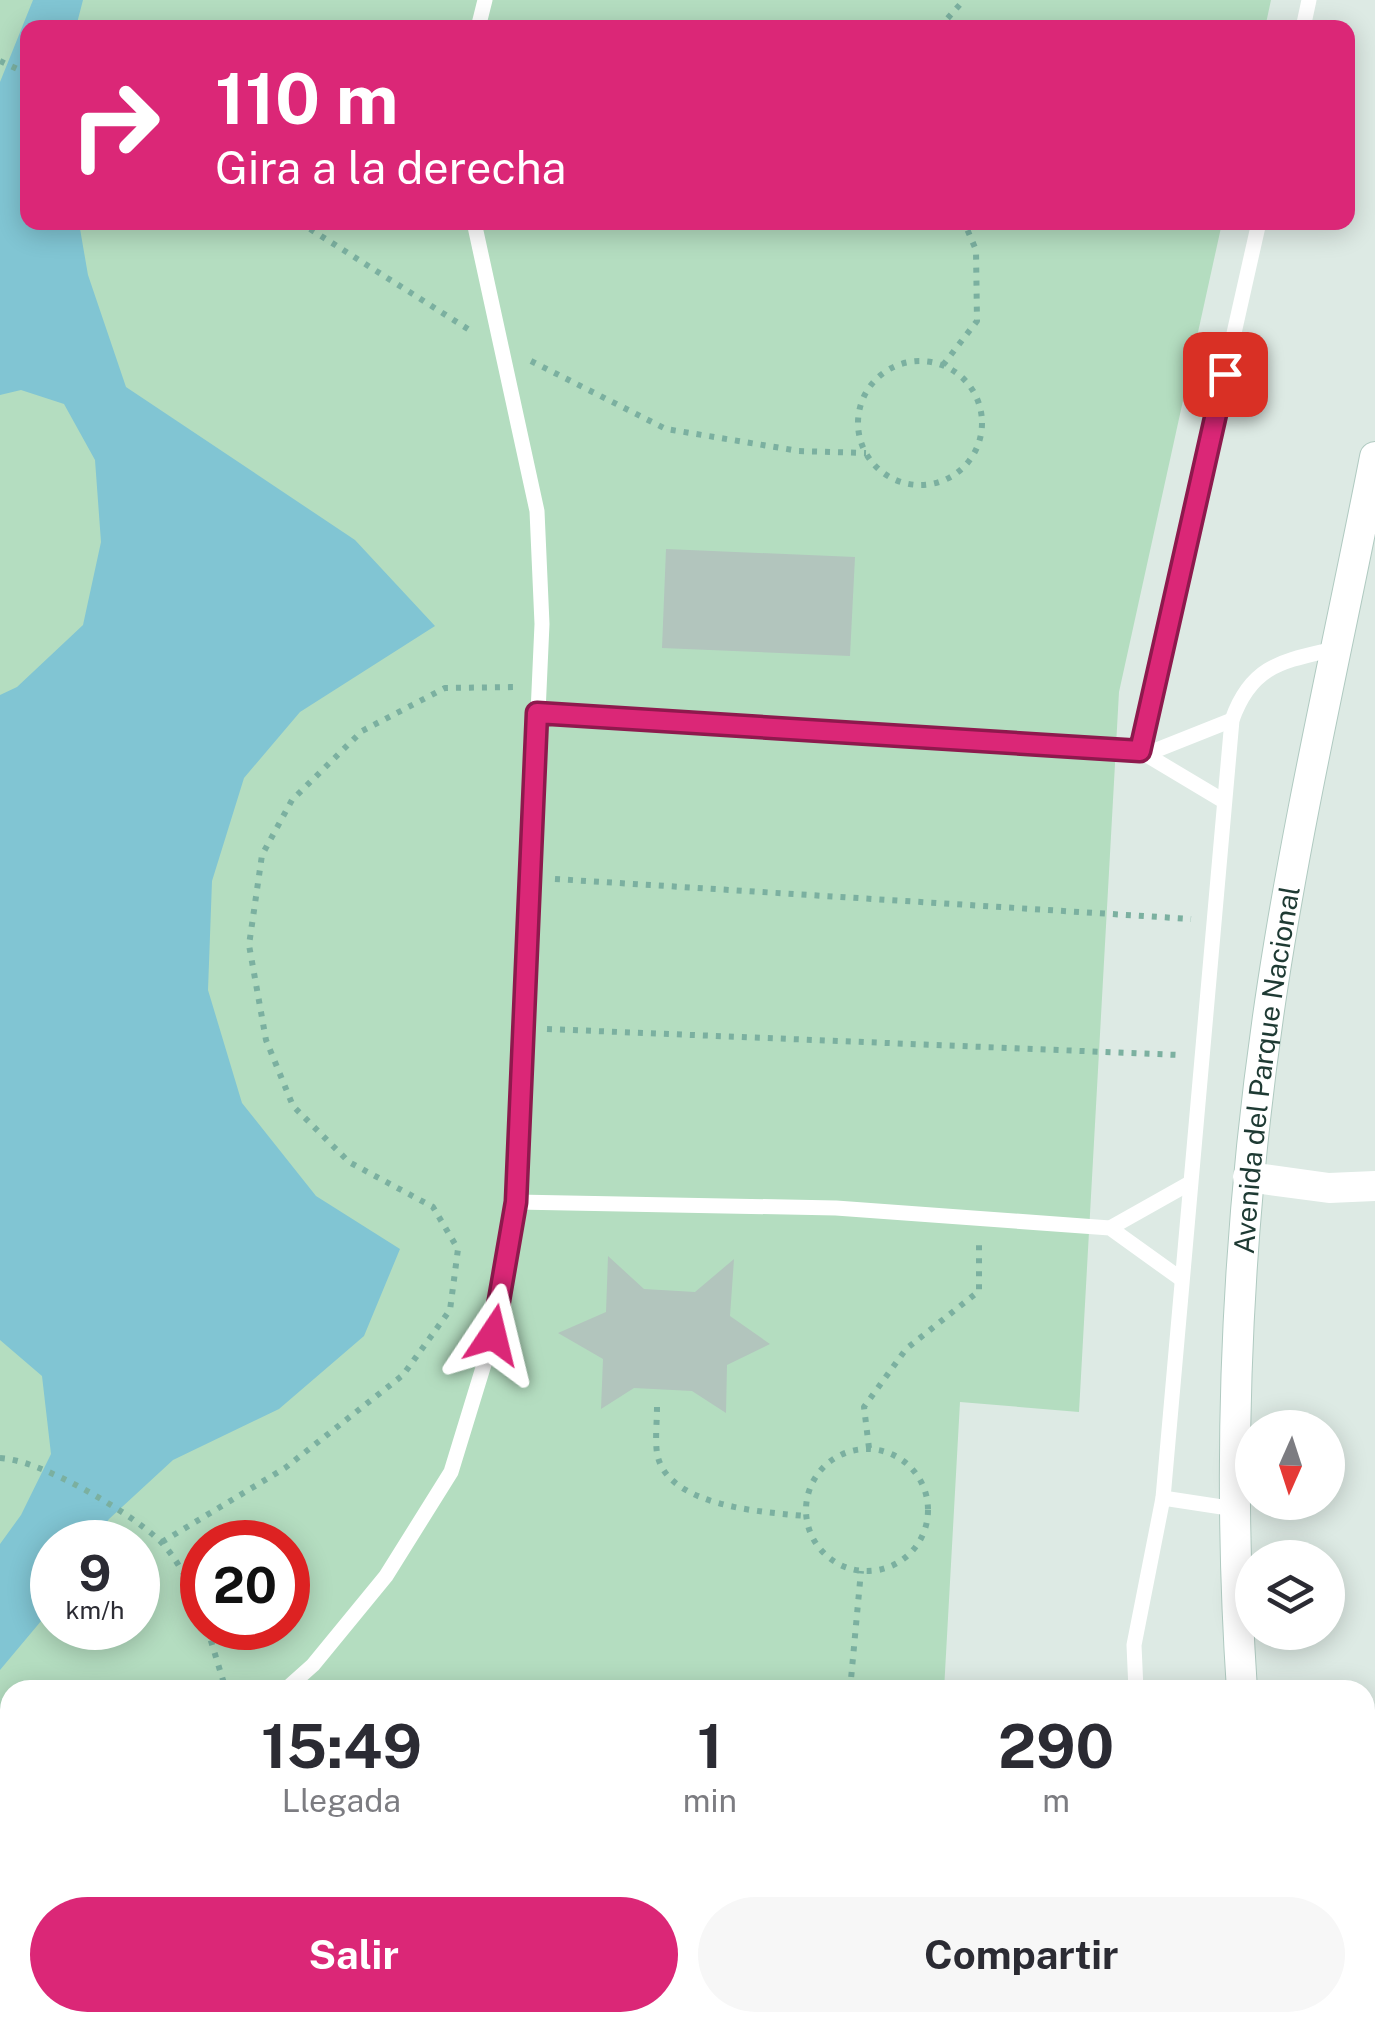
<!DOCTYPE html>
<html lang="es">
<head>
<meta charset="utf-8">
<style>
  :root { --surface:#fff; --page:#f7f7f7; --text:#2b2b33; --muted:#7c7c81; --accent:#db2777 }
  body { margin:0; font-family:"Public Sans",sans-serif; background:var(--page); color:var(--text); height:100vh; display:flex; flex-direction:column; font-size:38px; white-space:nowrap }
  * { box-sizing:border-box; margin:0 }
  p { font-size:32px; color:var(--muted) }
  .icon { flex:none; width:55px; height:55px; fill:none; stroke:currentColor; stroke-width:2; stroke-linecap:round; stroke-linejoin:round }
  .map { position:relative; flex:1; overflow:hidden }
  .panel { position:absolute; left:0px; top:1680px; width:1375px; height:352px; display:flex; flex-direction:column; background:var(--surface); border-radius:30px 30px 0 0; box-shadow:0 5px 25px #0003 }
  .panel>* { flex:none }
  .top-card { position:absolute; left:20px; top:20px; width:1335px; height:210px; border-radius:20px; box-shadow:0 5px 25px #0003; background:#db2777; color:#fff; overflow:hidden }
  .needle { width:65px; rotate:183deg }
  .controls { position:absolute; left:1235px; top:1410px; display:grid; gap:20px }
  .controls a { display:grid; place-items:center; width:110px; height:110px; border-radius:50%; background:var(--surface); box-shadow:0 5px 25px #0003; font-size:50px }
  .speed { position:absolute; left:30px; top:1520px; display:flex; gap:20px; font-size:50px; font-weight:700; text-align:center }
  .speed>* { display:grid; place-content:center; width:130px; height:130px; border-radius:50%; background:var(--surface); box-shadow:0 5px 25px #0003; line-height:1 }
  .speed small { font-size:25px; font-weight:400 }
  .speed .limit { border:15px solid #d22; background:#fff; color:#111 }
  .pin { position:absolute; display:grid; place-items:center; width:85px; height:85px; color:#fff; margin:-42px; border-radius:20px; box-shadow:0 5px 15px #0006 }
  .me { position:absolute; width:110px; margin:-55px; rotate:10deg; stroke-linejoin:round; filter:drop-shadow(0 0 8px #0008) }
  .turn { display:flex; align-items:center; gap:35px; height:210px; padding:0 30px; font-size:45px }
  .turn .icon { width:130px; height:130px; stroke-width:2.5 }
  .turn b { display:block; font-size:70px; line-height:85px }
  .eta { display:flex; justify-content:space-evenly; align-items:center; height:170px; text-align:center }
  .eta b { font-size:60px; font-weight:700; line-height:70px }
  .action { display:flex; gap:20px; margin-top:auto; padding:20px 30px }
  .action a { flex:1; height:115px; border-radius:60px; background:var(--accent); color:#fff; font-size:40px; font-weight:700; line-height:115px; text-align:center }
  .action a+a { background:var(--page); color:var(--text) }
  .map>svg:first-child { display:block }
  .green { fill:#b4ddc0; fill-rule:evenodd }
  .water { fill:#81c5d3 }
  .building { fill:#b2c5bd }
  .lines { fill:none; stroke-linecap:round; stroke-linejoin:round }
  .secondary-casing { stroke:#b0cac1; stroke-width:32 }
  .path { stroke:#7bb0a0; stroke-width:6; stroke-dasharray:5 8; stroke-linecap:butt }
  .lane { stroke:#fff; stroke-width:15 }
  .street { stroke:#fff; stroke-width:30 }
  .secondary { stroke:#fff; stroke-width:30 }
  .route-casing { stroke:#8e194d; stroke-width:25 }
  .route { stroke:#db2777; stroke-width:18 }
  .labels { text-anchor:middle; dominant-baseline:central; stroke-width:8; stroke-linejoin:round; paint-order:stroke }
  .street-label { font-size:28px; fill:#1e3a33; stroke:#edf7f2 }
</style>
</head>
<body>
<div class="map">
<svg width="1375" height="2032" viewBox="0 0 1375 2032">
  <rect width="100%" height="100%" fill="#ddeae4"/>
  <path class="green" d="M 0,0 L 1271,0 L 1265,28 L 28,28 L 28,222 L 1222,223 L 1119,692 L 1079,1412 L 960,1402 L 944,1690 L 10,1690 L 10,2022 L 1124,2022 L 1125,2032 L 0,2032 ZM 52,1542 L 138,1542 L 138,1628 L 52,1628 ZM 202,1542 L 288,1542 L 288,1628 L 202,1628 Z"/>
  <polygon class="water" points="33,0 83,0 76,27 28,28 28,222 79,223 88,275 126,387 355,540 435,626 300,712 244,778 212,881 208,990 242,1103 316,1196 400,1249 364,1336 279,1409 173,1460 109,1519 94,1542 52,1542 52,1608 0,1670 0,1544 21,1515 51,1454 42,1376 0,1340 0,695 17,687 83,625 101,542 95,460 64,404 21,390 0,395 0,82"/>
  <g class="building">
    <polygon points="666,549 855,557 850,656 662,648"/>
    <polygon points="608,1256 644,1289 695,1292 734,1259 730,1316 770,1344 727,1365 726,1413 692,1391 634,1388 601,1409 603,1359 558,1333 606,1312"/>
  </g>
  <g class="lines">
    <g class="secondary-casing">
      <g id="secondary">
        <path id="s1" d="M 1242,1690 C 1226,1453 1237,1218 1273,983 C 1300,807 1341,632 1375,457"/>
        <polyline points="1274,2022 1275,2032"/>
      </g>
    </g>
    <g class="path">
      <polyline points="939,28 964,0"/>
      <polyline points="0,61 28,74"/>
      <polyline points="299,222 471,331"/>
      <polyline points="531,361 666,429 799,451 866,453"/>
      <circle cx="920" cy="423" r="62"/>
      <polyline points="943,365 977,321 976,250 964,222"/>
      <polyline points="555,879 1191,919"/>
      <polyline points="547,1029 1179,1055"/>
      <path d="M 657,1407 C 657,1422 655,1439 657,1453 C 666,1507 764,1512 805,1516"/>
      <polyline points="869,1448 864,1407 906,1349 979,1291 979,1244"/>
      <circle cx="867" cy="1510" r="61"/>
      <path d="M 0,1458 C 41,1460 128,1511 159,1540 C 176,1556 195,1592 202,1614"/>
      <polyline points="162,1542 285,1468 403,1375 450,1310 458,1249 433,1207 349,1162 293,1106 266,1040 249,945 262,855 292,800 362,731 445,688 517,687"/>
      <polyline points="207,1628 226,1690"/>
      <polyline points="850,1690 861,1571"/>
      <polyline points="512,2022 516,2032"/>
      <polyline points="893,2022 894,2032"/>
    </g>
    <g class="lane">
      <polyline points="478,28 485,0"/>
      <polyline points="1303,28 1309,0"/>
      <polyline points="537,713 1140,751 1222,800"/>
      <polyline points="1140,751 1259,222"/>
      <polyline points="1149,753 1232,720"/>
      <polyline points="516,1202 836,1208 1110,1228 1181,1279"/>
      <polyline points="1110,1228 1190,1183"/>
      <polyline points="1163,1498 1235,1509"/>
      <polyline points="285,1690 313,1665 386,1576 451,1472 493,1335 516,1202 542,624 537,511 474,222"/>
      <path d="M 1136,1690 L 1134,1645 L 1163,1498 L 1232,720 C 1252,663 1285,661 1338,648"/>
      <polyline points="0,1863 10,1860"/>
      <polyline points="1179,2022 1180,2032"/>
    </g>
    <polyline class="street" points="1248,1177 1329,1188 1375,1186"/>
    <use href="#secondary" class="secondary"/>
  </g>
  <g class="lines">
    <g class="route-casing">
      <polyline id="route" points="493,1335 516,1202 537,713 1140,751 1225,374"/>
    </g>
    <use href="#route" class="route"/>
  </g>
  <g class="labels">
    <g class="street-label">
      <text stroke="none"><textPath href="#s1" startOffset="622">Avenida del Parque Nacional</textPath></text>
    </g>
  </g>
</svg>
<div class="controls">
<a><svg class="needle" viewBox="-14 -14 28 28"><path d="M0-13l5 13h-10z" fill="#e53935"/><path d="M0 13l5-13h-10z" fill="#7c7c81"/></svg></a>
<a><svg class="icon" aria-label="layers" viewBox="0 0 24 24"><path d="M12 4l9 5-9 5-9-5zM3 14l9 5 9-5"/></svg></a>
</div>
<div class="speed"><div>9<small>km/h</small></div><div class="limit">20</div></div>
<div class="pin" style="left:1225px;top:374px;background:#d93025"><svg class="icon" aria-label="arrive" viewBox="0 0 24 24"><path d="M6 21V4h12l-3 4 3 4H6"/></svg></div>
<svg class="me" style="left:493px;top:1335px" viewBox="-20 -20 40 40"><path d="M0-17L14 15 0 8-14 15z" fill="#db2777" stroke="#fff" stroke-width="4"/></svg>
<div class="top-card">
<div class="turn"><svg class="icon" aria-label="right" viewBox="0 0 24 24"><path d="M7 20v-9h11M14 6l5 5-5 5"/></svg><div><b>110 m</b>Gira a la derecha</div></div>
</div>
<section class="panel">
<div class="eta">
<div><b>15:49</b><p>Llegada</p></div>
<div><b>1</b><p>min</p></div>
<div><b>290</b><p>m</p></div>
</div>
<div class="action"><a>Salir</a><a>Compartir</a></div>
</section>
</div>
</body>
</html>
